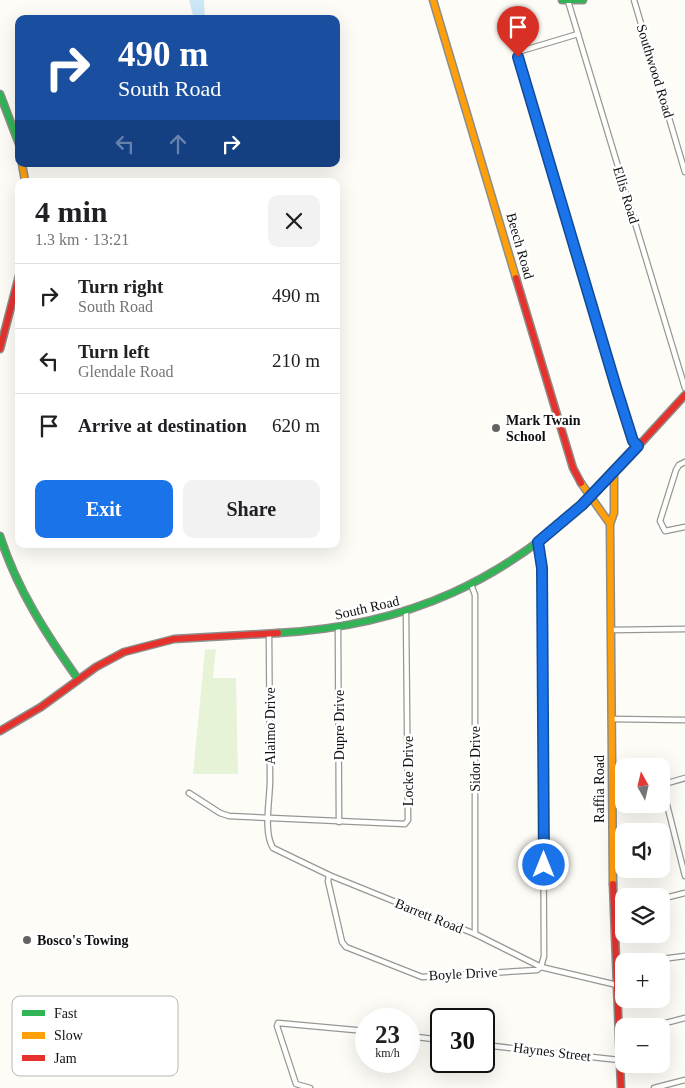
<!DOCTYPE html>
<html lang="en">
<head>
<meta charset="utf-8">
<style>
  :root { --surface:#fff; --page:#f2f2f2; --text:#202124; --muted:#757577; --line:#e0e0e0; --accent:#1a73e8 }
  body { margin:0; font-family:"Times New Roman",serif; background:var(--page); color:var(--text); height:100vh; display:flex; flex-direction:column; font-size:19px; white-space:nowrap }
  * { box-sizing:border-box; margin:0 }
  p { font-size:16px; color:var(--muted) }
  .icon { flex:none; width:28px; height:28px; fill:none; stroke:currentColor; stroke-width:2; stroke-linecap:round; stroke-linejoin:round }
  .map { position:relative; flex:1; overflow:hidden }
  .side { position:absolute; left:15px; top:178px; width:325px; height:370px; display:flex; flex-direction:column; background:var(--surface); border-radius:10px; box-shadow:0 5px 20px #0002 }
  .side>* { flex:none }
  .guide { position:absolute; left:15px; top:15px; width:325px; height:152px; border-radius:10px; box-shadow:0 5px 20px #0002; background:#1a4fa0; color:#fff; overflow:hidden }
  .needle { width:32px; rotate:352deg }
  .fabs { position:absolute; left:615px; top:758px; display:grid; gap:10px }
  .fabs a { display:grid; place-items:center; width:55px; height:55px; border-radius:10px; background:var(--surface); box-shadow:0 5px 20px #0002; font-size:25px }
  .speed { position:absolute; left:355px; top:1008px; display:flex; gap:10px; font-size:25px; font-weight:700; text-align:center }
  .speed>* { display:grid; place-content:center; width:65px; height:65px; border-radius:50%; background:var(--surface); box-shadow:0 5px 20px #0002; line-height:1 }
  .speed small { font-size:12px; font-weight:400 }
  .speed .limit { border:2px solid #111; border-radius:8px; background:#fff; color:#111 }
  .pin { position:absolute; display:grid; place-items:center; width:42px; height:42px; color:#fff; margin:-51px -21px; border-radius:50% 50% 50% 0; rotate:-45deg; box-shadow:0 0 5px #0007 }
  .pin .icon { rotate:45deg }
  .me { position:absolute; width:55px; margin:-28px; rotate:0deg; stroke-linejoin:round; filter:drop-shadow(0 0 4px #0008) }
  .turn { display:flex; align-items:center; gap:18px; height:105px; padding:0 20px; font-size:22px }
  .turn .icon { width:65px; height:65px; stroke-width:2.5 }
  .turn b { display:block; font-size:35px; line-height:42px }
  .lanes { display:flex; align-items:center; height:48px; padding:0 20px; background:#0003; justify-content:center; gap:25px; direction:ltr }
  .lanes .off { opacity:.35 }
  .round { display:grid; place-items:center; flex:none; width:52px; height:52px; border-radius:10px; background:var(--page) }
  .headline { display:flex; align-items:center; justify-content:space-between; height:85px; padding:0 20px }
  h1 { font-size:30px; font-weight:800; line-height:38px }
  .action { display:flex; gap:10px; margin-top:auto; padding:10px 20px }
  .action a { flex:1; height:58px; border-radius:10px; background:var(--accent); color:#fff; font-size:20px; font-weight:800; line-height:58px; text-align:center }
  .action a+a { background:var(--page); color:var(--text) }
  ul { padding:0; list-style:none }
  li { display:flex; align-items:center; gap:15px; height:65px; padding:0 20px; border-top:1px solid var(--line) }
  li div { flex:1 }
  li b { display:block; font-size:19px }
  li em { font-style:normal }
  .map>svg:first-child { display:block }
  .green { fill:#e7f3d7 }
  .water { fill:#cde8f7 }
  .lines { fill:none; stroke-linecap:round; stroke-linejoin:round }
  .street-casing { stroke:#979795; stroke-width:7 }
  .fast-casing { stroke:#8e8d8b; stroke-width:9 }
  .slow-casing { stroke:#8e8d8b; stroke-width:9 }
  .jam-casing { stroke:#8e8d8b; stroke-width:9 }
  .street { stroke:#fffffe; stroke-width:4.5 }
  .fast { stroke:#30b455; stroke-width:6 }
  .slow { stroke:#ff9f0a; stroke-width:6 }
  .jam { stroke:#e5322d; stroke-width:6 }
  .route-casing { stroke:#114b97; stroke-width:12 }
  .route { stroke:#1a73e8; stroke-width:9 }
  .poi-dot { fill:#646362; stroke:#fff; stroke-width:2 }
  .labels { text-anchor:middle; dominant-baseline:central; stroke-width:5; stroke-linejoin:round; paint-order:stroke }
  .street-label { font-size:14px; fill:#111; stroke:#fff }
  .poi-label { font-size:14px; font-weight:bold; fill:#111; stroke:#fff; text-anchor:start }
  .key { fill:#fff; stroke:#b8b8b8; stroke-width:1 }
  .key-label { font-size:14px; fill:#111 }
</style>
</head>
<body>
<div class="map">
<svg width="685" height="1088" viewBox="0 0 685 1088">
  <rect width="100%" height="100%" fill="#fdfcf7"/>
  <polygon class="green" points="216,649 213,678 236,678 238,774 193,774 205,650"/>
  <polygon class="water" points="189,0 204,0 205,19 194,19"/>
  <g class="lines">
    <g class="street-casing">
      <g id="street">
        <polyline points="634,0 685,172"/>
        <polyline points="568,1 685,388"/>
        <polyline points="578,34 521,51 518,57 633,441 637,446"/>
        <polyline points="685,462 679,465 676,470 660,521 665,531 685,527"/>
        <polyline points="471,584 475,595 475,934"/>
        <polyline points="338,628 339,822"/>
        <polyline points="611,630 685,629"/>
        <path d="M 269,633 C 269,682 270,731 270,780 C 270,800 263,832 273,848 L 329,875 L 475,934 L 541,967 L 617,985"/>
        <polyline points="611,719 685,720"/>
        <polyline points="661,785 685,778"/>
        <polyline points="662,785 685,876"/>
        <polyline points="189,793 220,813 229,816 405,824 408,820 406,612"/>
        <polyline points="612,797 624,794"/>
        <polyline points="329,875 328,881 342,942 346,947 422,977 537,970 541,967 544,956 542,568 538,542"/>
        <polyline points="661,899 685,893"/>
        <polyline points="614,910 624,908"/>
        <polyline points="616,959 654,960 685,956"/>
        <polyline points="654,1026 685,1018"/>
        <polyline points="409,1036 441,1040"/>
        <polyline points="484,1045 619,1060"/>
        <polyline points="310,1088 296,1084 277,1026 278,1023 366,1031"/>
        <polyline points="654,1088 685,1080"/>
      </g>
    </g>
    <g class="fast-casing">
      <g id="fast">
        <polyline points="562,0 583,0"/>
        <polyline points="0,94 19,144"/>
        <path d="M 0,536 C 17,589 46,634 78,679"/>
        <path d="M 278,633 C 407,626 506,581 598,490"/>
      </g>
    </g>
    <g class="slow-casing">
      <g id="slow">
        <polyline points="433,0 516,278"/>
        <polyline points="22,164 25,181"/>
        <polyline points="581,483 610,524 613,884"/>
        <polyline points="610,524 614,513 614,473"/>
      </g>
    </g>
    <g class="jam-casing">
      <g id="jam">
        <polyline points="516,278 573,468 581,483"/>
        <polyline points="0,349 19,276"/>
        <polyline points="598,490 685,395"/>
        <polyline points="0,731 41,707 96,667 124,652 174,639 278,633"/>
        <polyline points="613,884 621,1088"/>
      </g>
    </g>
    <use href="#street" class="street"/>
    <use href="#fast" class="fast"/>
    <use href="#slow" class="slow"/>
    <use href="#jam" class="jam"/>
  </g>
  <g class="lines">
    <g class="route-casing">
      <polyline id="route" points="518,57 616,387 633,441 638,446 582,505 538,542 542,568 544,865"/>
    </g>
    <use href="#route" class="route"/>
  </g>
  <g class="poi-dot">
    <circle cx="496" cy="428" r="5"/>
    <circle cx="27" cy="940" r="5"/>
  </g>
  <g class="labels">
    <g class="street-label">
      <text transform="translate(655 71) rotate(73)">Southwood Road</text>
      <text transform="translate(626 195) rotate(73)">Ellis Road</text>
      <text transform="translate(520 246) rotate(74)">Beech Road</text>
      <text transform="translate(367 608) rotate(-13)">South Road</text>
      <text transform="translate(339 725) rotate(-90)">Dupre Drive</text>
      <text transform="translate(270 726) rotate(-90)">Alaimo Drive</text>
      <text transform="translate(475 759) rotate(-90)">Sidor Drive</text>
      <text transform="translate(408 771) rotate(-90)">Locke Drive</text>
      <text transform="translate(599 789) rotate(-90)">Raffia Road</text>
      <text transform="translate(429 916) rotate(22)">Barrett Road</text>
      <text transform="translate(463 974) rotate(-3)">Boyle Drive</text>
      <text transform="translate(552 1052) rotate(7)">Haynes Street</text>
    </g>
    <g class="poi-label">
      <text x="506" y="420">Mark Twain<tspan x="506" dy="16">School</tspan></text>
      <text x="37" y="940">Bosco's Towing</text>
    </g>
  </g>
  <rect x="12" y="996" width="166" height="80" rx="8" class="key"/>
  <rect x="22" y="1010" width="23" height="6" fill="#30b455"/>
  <rect x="22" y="1032" width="23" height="7" fill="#ff9f0a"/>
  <rect x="22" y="1055" width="23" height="6" fill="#e5322d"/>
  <g class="key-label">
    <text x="54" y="1018">Fast</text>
    <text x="54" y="1040">Slow</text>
    <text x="54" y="1063">Jam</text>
  </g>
</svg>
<div class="fabs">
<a><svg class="needle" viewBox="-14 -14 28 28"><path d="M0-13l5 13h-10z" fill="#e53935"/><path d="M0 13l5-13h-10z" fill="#757577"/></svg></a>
<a><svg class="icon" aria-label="sound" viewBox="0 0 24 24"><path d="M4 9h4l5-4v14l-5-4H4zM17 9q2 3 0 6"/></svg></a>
<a><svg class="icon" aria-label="layers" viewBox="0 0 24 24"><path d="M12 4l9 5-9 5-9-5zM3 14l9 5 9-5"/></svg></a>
<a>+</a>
<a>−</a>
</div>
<div class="speed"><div>23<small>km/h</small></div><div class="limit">30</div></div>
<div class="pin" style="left:518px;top:57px;background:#d93025"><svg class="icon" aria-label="arrive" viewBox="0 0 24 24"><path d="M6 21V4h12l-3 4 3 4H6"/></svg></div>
<svg class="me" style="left:544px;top:865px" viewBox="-20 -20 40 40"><circle r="17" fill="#1a73e8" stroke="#fff" stroke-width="3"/><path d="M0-11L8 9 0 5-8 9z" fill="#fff"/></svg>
<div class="guide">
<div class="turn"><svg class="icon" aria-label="right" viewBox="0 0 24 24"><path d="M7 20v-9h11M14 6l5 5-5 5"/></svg><div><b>490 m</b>South Road</div></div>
<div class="lanes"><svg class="icon off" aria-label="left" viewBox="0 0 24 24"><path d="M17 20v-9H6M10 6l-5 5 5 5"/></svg><svg class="icon off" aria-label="ahead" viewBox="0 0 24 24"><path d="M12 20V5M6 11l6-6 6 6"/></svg><svg class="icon" aria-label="right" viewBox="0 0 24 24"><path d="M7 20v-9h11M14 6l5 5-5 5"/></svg></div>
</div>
<section class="side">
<div class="headline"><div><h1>4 min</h1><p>1.3 km · 13:21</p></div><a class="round"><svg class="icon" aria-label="close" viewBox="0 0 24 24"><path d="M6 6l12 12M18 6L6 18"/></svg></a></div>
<ul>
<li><svg class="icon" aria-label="right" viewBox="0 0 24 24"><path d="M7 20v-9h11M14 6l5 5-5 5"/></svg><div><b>Turn right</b><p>South Road</p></div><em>490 m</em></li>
<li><svg class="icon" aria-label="left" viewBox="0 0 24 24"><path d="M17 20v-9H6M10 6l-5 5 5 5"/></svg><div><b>Turn left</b><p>Glendale Road</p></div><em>210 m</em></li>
<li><svg class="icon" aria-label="arrive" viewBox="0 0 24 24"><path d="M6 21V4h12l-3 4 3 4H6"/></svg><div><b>Arrive at destination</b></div><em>620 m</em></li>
</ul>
<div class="action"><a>Exit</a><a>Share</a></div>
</section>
</div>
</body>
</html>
